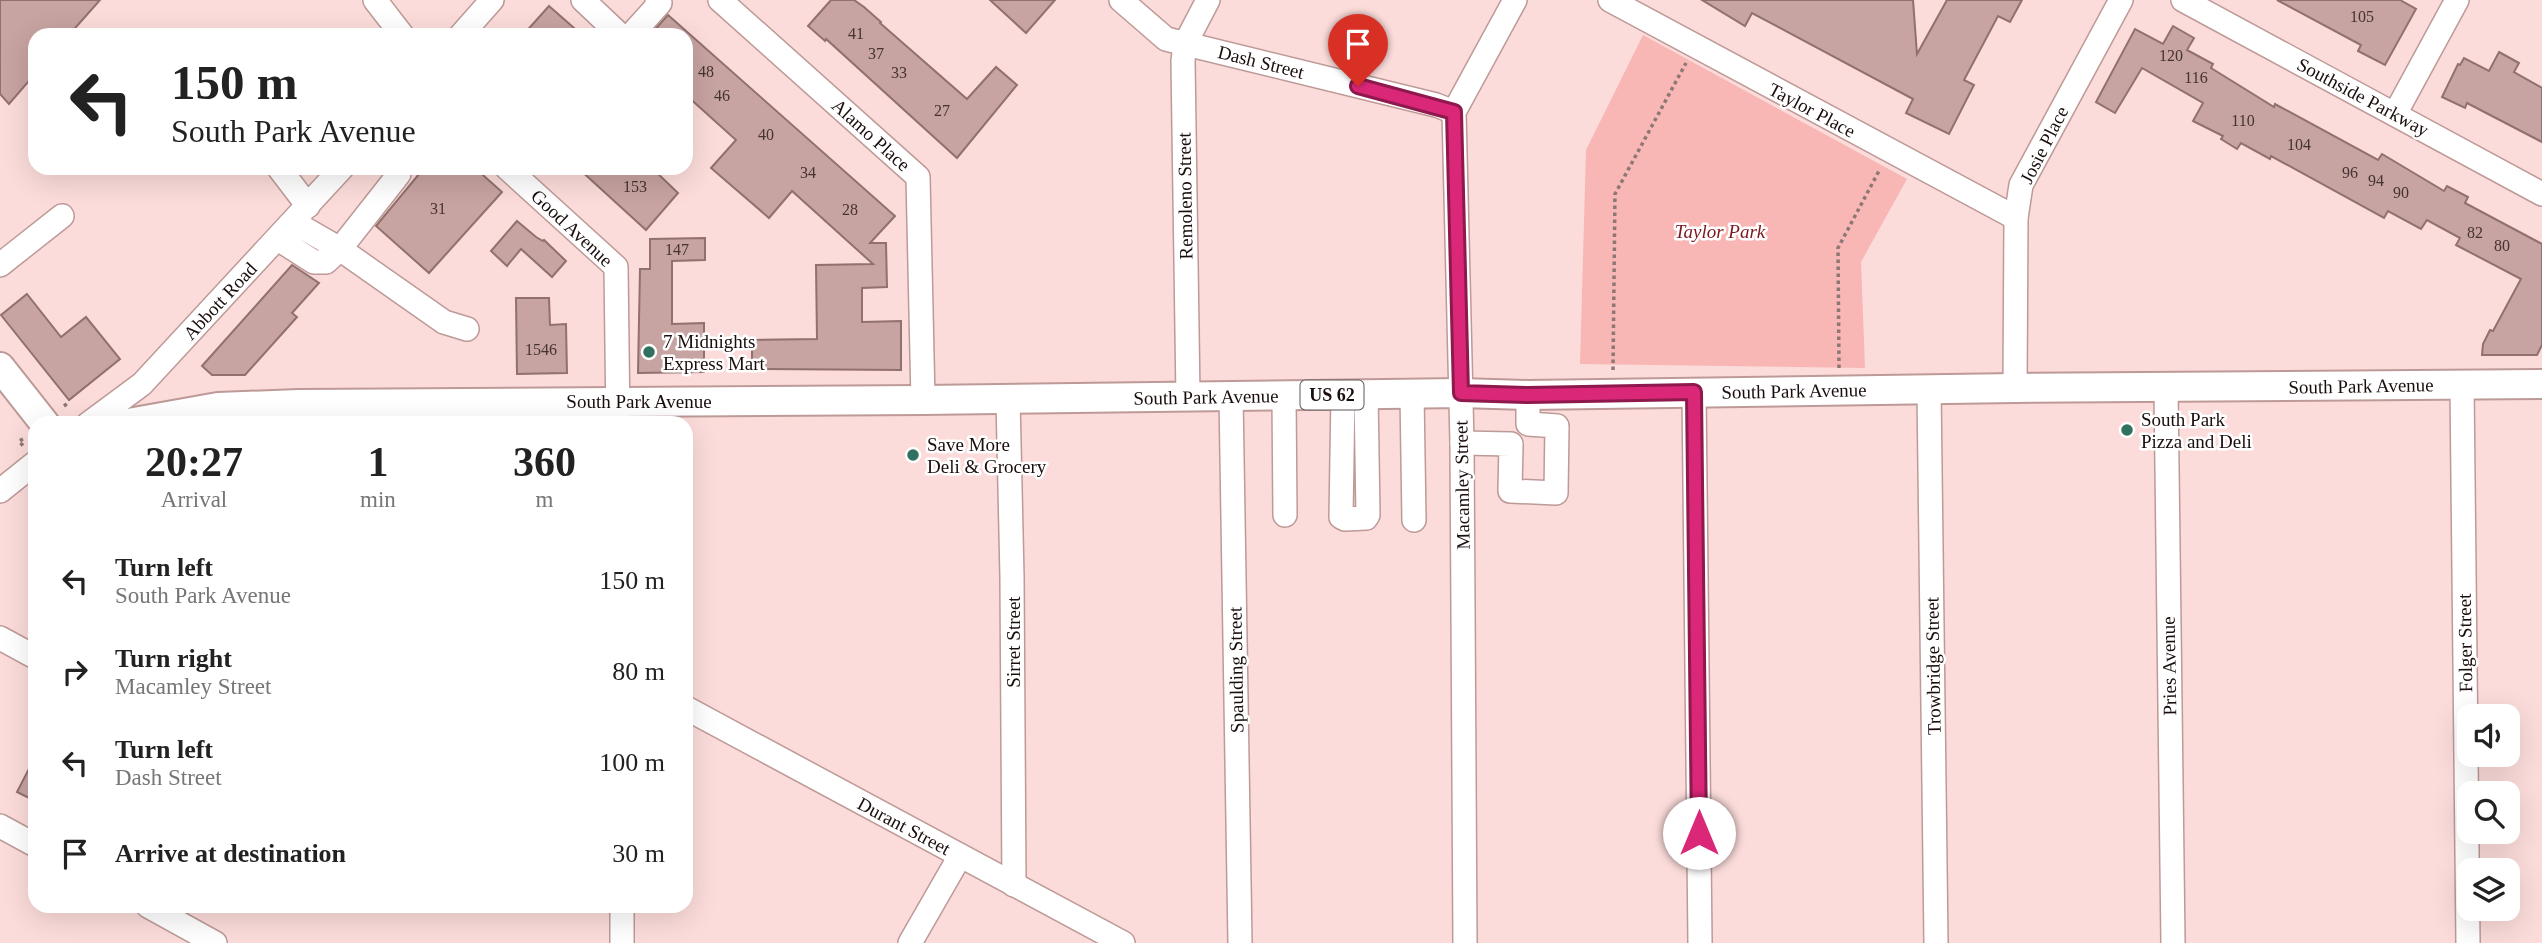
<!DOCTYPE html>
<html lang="en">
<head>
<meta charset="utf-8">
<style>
  :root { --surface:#fff; --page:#f2f2f2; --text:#222; --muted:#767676 }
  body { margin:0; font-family:Georgia,serif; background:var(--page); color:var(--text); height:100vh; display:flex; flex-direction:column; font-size:26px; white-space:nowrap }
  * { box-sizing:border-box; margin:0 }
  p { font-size:23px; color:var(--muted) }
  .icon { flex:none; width:38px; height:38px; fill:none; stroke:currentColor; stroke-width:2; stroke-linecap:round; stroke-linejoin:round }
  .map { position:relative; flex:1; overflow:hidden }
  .side { position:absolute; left:28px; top:416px; width:665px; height:497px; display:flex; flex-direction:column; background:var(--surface); border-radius:21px; box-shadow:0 7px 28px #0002 }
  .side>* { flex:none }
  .hud { position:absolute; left:28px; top:28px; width:665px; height:147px; border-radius:21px; box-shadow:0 7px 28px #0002; background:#fff; color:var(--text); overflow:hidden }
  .controls { position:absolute; left:2457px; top:704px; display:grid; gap:14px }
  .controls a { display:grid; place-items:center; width:63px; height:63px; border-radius:14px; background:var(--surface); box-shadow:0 7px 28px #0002; font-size:35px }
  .pin { position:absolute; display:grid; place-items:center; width:60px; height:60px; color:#fff; margin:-72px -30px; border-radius:50% 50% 50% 0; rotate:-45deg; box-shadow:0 0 7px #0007 }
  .pin .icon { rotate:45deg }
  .me { position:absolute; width:77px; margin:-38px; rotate:0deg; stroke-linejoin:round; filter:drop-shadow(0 0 5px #0008) }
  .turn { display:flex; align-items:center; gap:24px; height:147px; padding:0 28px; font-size:32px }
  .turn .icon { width:91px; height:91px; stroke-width:2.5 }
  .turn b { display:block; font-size:49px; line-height:60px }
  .eta { display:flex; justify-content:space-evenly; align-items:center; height:119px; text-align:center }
  .eta b { font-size:42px; font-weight:700; line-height:49px }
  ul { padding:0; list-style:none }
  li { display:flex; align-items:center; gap:21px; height:91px; padding:0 28px }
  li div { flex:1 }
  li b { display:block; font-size:26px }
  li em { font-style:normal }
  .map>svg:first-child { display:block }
  .green { fill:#f8b7b4 }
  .building { fill:#c7a3a1; stroke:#91706e; stroke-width:2 }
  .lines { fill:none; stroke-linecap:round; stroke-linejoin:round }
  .minor-casing { stroke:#bd9a97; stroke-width:26 }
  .major-casing { stroke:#bd9a97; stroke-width:32 }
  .path { stroke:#8c7775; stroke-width:3.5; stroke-dasharray:3.5 3.5; stroke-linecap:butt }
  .minor { stroke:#fff; stroke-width:23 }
  .major { stroke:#fff; stroke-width:28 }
  .route-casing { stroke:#8e194d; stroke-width:18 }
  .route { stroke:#db2777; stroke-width:12 }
  .poi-dot { fill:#31715f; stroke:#fff; stroke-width:2.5 }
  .labels { text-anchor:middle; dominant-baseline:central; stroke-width:5; stroke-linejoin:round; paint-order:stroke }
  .number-label { font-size:16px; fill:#453332 }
  .shield { fill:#fff; stroke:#5f5656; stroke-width:2 }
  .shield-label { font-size:18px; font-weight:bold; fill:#1a0e0d }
  .street-label { font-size:19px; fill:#1a0e0d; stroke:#fff }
  .park-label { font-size:19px; font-style:italic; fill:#7c161f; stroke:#fff }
  .poi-label { font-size:19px; fill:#1a0e0d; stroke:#fff; text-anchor:start }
</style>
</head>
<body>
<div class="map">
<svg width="2542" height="943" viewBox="0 0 2542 943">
  <rect width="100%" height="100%" fill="#fbdcda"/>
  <polygon class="green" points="1643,35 1907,179 1861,262 1865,368 1580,364 1586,150"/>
  <g class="building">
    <polygon points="0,0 100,0 69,35 35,35 35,74 9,104 0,94"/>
    <polygon points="831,0 854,0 864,7 881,22 880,23 967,99 996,67 1017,85 957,158 826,39 825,41 808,26"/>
    <polygon points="990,0 1055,0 1026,33"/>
    <polygon points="1702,0 1913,0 1917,54 1947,0 2022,0 2010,22 1998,16 1964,80 1974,85 1949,134 1906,113 1913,99 1752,13 1745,26"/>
    <polygon points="2277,0 2400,0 2416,9 2385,65 2358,51 2361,45"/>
    <polygon points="549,6 582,35 523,35"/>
    <polygon points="668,15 895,216 870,243 886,243 887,287 862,288 862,322 901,321 901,370 752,369 752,340 817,339 816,265 873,264 792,191 769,218 711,168 736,140 686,95 686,35 650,35"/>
    <polygon points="2173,26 2194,38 2187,50 2213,64 2211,68 2274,107 2275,104 2378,160 2382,154 2444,191 2447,186 2468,197 2465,203 2542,244 2542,345 2537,355 2482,355 2483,344 2490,330 2493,331 2521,279 2456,245 2460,238 2427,220 2421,229 2388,211 2384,218 2271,156 2270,159 2241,143 2237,149 2221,139 2223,136 2193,121 2203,103 2142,68 2115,113 2096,102 2135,29 2163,44"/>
    <polygon points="2499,52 2519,63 2514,72 2542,88 2542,142 2467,103 2465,108 2442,97 2458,64 2460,65 2464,58 2489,71"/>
    <polygon points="424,168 475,168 502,192 429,273 376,226"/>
    <polygon points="578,168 652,168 678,193 646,230"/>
    <polygon points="517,221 536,237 543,241 544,240 566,261 552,277 521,249 507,266 491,251"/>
    <polygon points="705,238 705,260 672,261 672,324 704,323 704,372 638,373 640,269 650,269 650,239"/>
    <polygon points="292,265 319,283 292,313 297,317 245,375 212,375 202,366"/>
    <polygon points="27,294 61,337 86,317 120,359 69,400 1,315"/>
    <polygon points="516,298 549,298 550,325 566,324 567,373 517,374"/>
    <polygon points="35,757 35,801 17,792"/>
  </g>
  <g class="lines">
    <g class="minor-casing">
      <g id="minor">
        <polyline points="375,0 402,35"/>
        <polyline points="583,0 620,35"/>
        <polyline points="720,0 918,177 923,400"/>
        <polyline points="1121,0 1166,39 1436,105 1454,112"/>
        <polyline points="1610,0 2016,218"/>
        <polyline points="2183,0 2542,194"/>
        <polyline points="461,35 492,0"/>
        <polyline points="631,35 660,3 657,0"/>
        <polyline points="2395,114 2457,0"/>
        <polyline points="279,168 308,206"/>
        <polyline points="399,168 399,174 340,249 444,322 467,329"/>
        <polyline points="507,168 616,267 618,424"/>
        <polyline points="278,239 314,262 326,262 340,249 293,222"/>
        <polyline points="0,265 62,216"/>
        <polyline points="2462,385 2468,943"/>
        <polyline points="2015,388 2016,218 2021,185 2121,0"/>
        <polyline points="2166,388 2173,943"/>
        <polyline points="1929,390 1936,943"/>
        <polyline points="1694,392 1700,943"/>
        <polyline points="1412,394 1414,520"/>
        <polyline points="1343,395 1341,517 1345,519 1366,518 1368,515 1366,394"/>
        <polyline points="1231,396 1240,943"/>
        <polyline points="1284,396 1285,515"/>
        <polyline points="1188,397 1183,61 1185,44 1208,0"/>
        <polyline points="1008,399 1012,577 1014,885"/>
        <polyline points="553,402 554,424"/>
        <polyline points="88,424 142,384 342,168"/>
        <polyline points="1462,443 1511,444 1510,491 1556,493 1557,426 1528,424 1528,395"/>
        <polyline points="0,491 35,463"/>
        <polyline points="0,638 35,657"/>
        <polyline points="686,708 1123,943"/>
        <polyline points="0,826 35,845"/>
        <polyline points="148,906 215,943"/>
        <polyline points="622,906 622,943"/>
        <polyline points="910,943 960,856"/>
        <polyline points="1465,943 1462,443 1454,112 1515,0"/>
      </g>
    </g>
    <g class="major-casing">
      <g id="major">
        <polyline points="0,367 45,424"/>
        <polyline points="123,424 218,407 299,404 923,400 1461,393 1528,395 2015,388 2542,384"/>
      </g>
    </g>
    <g class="path">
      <polyline points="1839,368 1838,248 1880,169"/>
      <polyline points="1613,370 1615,194 1686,63"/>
      <polyline points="64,406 68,403"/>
      <polyline points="23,439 19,441 24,447"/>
    </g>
    <use href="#minor" class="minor"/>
    <use href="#major" class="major"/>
  </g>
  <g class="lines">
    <g class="route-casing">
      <polyline id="route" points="1358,86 1454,112 1461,393 1528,395 1694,392 1699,833"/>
    </g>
    <use href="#route" class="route"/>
  </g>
  <g class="poi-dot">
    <circle cx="649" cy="352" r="7"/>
    <circle cx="2127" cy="430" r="7"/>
    <circle cx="913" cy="455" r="7"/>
  </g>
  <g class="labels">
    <g class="number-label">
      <text x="2362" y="16">105</text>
      <text x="856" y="33">41</text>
      <text x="876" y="53">37</text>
      <text x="2171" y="55">120</text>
      <text x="706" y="71">48</text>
      <text x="899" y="72">33</text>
      <text x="2196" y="77">116</text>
      <text x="722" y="95">46</text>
      <text x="942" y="110">27</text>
      <text x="2243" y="120">110</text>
      <text x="766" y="134">40</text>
      <text x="2299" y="144">104</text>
      <text x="808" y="172">34</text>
      <text x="2350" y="172">96</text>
      <text x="2376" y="180">94</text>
      <text x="635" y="186">153</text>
      <text x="2401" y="192">90</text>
      <text x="438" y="208">31</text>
      <text x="850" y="209">28</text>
      <text x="2475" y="232">82</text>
      <text x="2502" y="245">80</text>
      <text x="677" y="249">147</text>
      <text x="541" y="349">1546</text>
    </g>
    <rect class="shield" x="1300.5" y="380.5" width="63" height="29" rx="5"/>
    <g class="shield-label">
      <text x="1332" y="395">US 62</text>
    </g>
    <g class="street-label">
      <text transform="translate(1261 62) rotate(14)">Dash Street</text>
      <text transform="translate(2363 97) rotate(28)">Southside Parkway</text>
      <text transform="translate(1812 110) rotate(28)">Taylor Place</text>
      <text transform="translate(871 135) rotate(42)">Alamo Place</text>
      <text transform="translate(2044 145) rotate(-63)">Josie Place</text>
      <text transform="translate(1185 196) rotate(-91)">Remoleno Street</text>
      <text transform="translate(572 228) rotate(43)">Good Avenue</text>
      <text transform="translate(220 301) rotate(-47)">Abbott Road</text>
      <text transform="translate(2361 386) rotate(-1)">South Park Avenue</text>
      <text transform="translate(1794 391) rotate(-1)">South Park Avenue</text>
      <text transform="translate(1206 397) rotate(-1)">South Park Avenue</text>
      <text x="639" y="401">South Park Avenue</text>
      <text transform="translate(1462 485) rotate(-91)">Macamley Street</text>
      <text transform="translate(1013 642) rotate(-90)">Sirret Street</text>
      <text transform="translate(2465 643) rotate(-91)">Folger Street</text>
      <text transform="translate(1933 666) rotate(-91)">Trowbridge Street</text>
      <text transform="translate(2169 666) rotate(-91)">Pries Avenue</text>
      <text transform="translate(1236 670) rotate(-91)">Spaulding Street</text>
      <text transform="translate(904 826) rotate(28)">Durant Street</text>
    </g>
    <g class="park-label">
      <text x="1720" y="231">Taylor Park</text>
    </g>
    <g class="poi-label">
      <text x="663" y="341">7 Midnights<tspan x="663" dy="22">Express Mart</tspan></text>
      <text x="2141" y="419">South Park<tspan x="2141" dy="22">Pizza and Deli</tspan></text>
      <text x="927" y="444">Save More<tspan x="927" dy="22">Deli &amp; Grocery</tspan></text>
    </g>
  </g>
</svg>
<div class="controls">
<a><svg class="icon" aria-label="sound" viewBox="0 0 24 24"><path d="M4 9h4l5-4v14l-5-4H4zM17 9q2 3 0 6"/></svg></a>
<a><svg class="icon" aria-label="search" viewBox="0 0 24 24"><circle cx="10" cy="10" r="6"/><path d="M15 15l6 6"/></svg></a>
<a><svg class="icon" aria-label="layers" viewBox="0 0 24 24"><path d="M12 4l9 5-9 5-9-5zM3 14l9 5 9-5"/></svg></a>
</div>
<div class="pin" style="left:1358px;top:86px;background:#d93025"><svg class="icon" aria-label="arrive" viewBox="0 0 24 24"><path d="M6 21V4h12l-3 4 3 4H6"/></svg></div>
<svg class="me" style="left:1699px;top:833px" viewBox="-20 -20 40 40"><circle r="19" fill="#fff"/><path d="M0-13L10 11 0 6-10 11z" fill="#db2777"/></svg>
<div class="hud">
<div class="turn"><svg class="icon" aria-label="left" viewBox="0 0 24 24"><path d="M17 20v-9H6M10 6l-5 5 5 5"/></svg><div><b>150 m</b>South Park Avenue</div></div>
</div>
<section class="side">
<div class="eta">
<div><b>20:27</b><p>Arrival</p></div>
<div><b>1</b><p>min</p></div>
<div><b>360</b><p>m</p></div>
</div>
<ul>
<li><svg class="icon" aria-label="left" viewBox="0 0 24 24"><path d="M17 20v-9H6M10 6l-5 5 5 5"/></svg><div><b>Turn left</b><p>South Park Avenue</p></div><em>150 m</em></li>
<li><svg class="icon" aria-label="right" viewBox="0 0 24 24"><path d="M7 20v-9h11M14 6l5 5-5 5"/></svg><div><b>Turn right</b><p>Macamley Street</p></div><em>80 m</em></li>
<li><svg class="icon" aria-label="left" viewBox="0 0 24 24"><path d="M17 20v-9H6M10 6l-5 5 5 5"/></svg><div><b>Turn left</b><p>Dash Street</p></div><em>100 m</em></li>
<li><svg class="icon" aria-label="arrive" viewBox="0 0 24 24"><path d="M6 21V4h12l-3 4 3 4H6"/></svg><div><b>Arrive at destination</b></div><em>30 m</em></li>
</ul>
</section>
</div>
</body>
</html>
